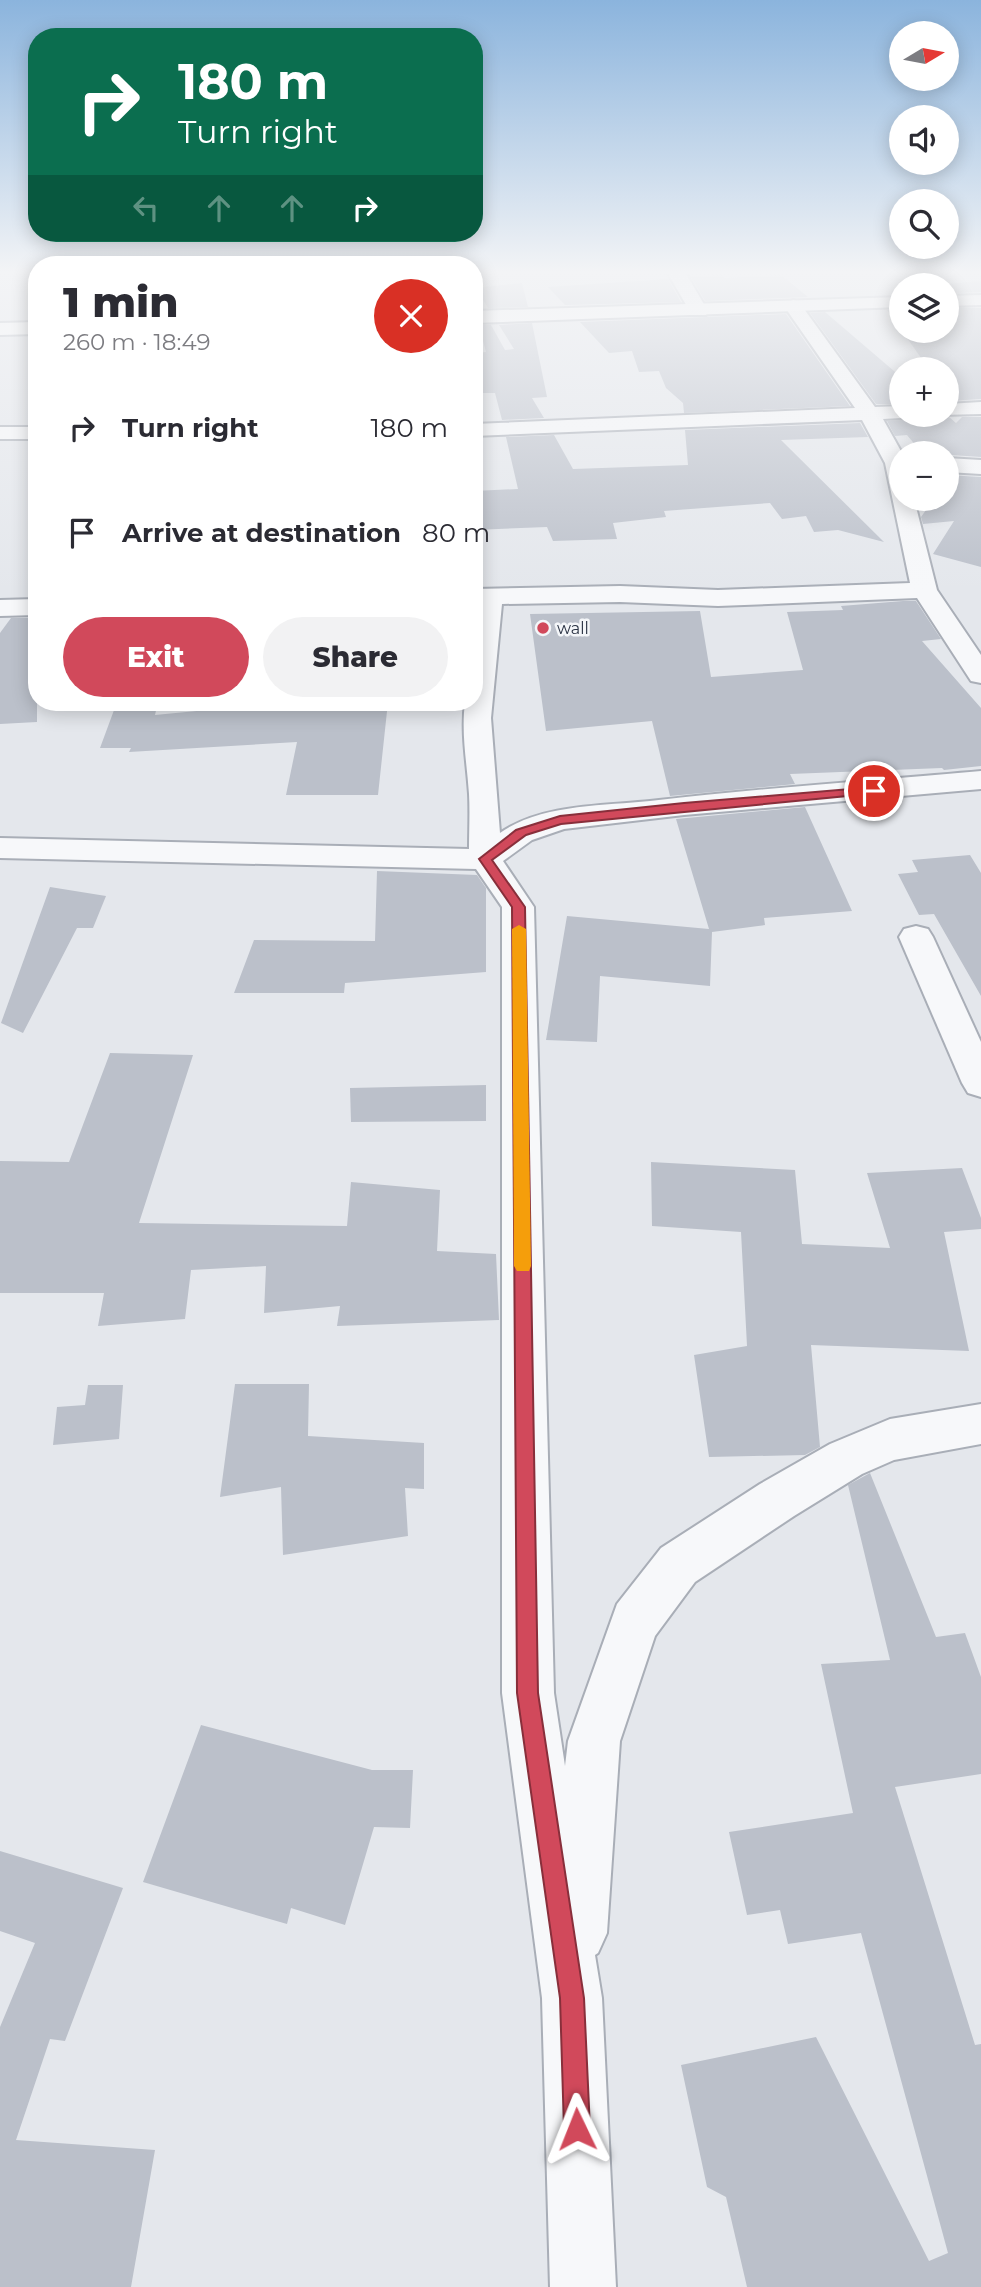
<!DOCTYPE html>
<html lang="en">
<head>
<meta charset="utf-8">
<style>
  :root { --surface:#fff; --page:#f2f2f3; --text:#2b2b33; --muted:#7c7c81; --accent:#d1495b }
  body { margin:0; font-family:Montserrat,sans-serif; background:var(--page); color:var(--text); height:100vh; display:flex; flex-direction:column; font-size:26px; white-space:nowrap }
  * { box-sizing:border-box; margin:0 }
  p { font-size:23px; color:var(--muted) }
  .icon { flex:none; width:38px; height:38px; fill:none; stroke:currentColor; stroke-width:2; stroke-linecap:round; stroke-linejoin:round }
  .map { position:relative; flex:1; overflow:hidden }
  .panel { position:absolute; left:28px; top:256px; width:455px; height:455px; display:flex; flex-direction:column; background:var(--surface); border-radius:28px; box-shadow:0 4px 18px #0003 }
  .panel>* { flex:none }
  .hud { position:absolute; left:28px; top:28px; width:455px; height:214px; border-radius:28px; box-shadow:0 4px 18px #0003; background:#0b6e4f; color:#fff; overflow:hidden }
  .needle { width:46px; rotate:80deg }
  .buttons { position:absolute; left:889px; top:21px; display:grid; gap:14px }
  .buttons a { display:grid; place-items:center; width:70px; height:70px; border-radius:50%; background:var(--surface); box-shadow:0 4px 18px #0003; font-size:35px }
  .pin { position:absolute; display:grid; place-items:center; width:60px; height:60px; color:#fff; margin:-30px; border:4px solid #fff; border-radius:50%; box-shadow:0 2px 7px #0007 }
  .me { position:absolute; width:77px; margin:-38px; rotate:358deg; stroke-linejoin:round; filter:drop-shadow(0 0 5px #0008) }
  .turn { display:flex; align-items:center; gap:24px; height:147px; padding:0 35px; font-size:32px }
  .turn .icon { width:91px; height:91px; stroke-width:2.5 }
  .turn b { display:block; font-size:49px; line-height:60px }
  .lanes { display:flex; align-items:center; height:66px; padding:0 35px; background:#0003; justify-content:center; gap:35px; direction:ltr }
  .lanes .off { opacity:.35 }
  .round { display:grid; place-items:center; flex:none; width:74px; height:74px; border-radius:37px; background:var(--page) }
  .summary { display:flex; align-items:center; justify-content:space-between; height:119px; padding:0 35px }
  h1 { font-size:42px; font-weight:800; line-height:52px }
  .button { display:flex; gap:14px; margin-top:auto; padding:14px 35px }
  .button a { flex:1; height:80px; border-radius:42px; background:var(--accent); color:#fff; font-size:28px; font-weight:800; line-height:80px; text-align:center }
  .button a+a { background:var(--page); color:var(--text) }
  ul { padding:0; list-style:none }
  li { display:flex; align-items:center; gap:21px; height:105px; padding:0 35px }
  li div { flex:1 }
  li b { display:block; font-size:26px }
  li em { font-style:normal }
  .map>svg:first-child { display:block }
  .building { fill:#bbc0ca }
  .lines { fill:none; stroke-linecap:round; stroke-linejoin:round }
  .street-casing { stroke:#a9aeb7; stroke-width:4 }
  .secondary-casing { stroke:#a9aeb7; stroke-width:4 }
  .street { fill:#f7f8fa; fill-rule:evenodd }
  .secondary { fill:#fff; fill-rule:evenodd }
  .route { fill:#d1495b; stroke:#882f3b; stroke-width:2 }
  .slow { fill:#f59e0b }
  .poi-dot { fill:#d1495b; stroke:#f4f6f9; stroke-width:2.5 }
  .labels { text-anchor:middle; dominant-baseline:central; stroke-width:5; stroke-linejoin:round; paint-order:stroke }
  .far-poi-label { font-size:16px; fill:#2b3445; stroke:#f4f6f9; text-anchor:start }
</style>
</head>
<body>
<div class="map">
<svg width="981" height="2287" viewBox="0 0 981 2287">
  <rect width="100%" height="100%" fill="#e4e7ec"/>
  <g class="building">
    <polygon points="722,275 725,278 781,275 808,297 705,301 691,277"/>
    <polygon points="668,279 681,302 565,305 548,287"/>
    <polygon points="981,281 981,292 947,293 945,284"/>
    <polygon points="522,283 528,307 488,308 476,288"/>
    <polygon points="947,308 981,308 981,399 951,401 947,395 947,369 929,369 887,310 901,310 901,331 947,331"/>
    <polygon points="825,312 901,377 901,404 876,404 810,313"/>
    <polygon points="786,314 850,406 684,413 683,403 666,388 659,371 639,372 632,351 609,353 580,322"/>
    <polygon points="532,323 547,397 532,398 544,418 502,420 495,393 483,393 475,353 486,352 479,325 491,325 505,350 514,349 499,325"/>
    <polygon points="913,415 938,415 941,418 949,417 956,423 962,417 981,417 981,457 922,453 907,435 895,436 887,421 902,420"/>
    <polygon points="860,423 868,437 781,440 884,542 838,530 814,532 806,516 782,519 770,503 664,511 666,517 613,523 617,539 553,541 547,527 474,530 474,491 518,489 506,437 554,435 573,469 688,465 685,430"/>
    <polygon points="947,475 981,477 981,567 933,554 954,521 923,524 921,517 934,499 947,499"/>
    <polygon points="903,601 916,601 941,639 922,641 981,708 981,766 944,770 942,768 790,774 795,784 670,796 652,721 546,731 530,614 700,611 711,677 803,670 787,612 843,610 841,606"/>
    <polygon points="11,618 37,618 37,722 0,724 0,633"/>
    <polygon points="117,702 158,702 155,715 291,702 388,702 378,795 286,795 297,742 129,752 131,748 100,748"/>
    <polygon points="805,807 852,911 764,918 765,925 712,932 710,986 600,976 597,1042 546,1040 567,916 709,929 676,819"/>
    <polygon points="970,855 981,873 981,996 934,914 919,915 898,874 918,872 912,860"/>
    <polygon points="377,871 477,875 486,888 486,972 345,983 344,993 234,993 254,940 375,941"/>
    <polygon points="50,887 106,896 93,928 77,928 23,1033 1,1023"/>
    <polygon points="110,1053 193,1055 139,1223 347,1226 351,1182 440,1190 437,1251 496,1254 499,1320 337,1326 340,1306 264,1313 266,1266 191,1270 185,1319 98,1326 104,1293 0,1293 0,1161 69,1162"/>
    <polygon points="486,1085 486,1121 351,1122 350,1088"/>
    <polygon points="651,1162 795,1170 802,1244 890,1248 867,1173 962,1168 981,1218 981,1229 944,1232 969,1351 811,1345 820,1447 805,1455 709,1457 694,1355 747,1346 741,1232 652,1226"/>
    <polygon points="235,1384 309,1384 308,1436 424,1443 424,1489 405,1488 408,1536 283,1555 281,1487 220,1497"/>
    <polygon points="88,1385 123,1385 119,1439 53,1445 57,1407 85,1405"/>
    <polygon points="870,1473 936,1637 965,1633 981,1677 981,1774 895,1787 975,2045 981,2044 981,2287 747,2287 726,2197 707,2187 681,2065 816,2037 929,2261 948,2253 861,1933 788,1944 780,1910 747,1915 729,1832 853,1813 821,1664 890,1660 848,1485"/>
    <polygon points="201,1725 372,1770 413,1770 410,1828 374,1827 345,1925 291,1908 287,1924 143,1882"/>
    <polygon points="0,1851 123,1888 65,2041 50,2039 16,2140 155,2150 131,2287 0,2287 0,2027 35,1943 0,1931"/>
  </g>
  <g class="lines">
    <g class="street-casing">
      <g id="street">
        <polygon points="667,272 685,272 708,311 706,315 692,315"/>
        <polygon points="912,272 931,272 943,285 924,285"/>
        <path d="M 793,300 L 799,302 L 875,407 L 901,406 L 901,415 L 910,415 L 901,418 L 883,419 L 902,453 L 901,499 L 914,499 L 937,590 L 981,655 L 981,683 L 971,681 L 917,598 L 718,606 L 620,602 L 502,604 L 491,718 L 500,833 C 541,804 602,806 650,801 C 760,788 871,781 981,771 L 981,789 L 684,815 L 564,829 L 532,840 L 503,861 L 534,907 L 554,1693 L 565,1766 L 568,1741 L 617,1604 L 661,1548 L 760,1484 L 830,1444 L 890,1419 L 981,1404 L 981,1444 L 894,1460 L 862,1474 L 794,1516 L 695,1582 L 655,1636 L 620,1741 L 607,1933 L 598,1953 L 595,1955 L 602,1998 L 616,2287 L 550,2287 L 542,1998 L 502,1693 L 502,907 L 476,869 L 0,858 L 0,838 L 469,849 C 469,831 470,812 469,794 C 467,763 461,734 465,702 L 474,702 L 474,589 L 620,586 L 718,590 L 910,583 L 885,463 L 862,420 L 474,436 L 474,424 L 855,408 L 784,306 Z"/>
        <polygon points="981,402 981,414 941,415 947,415 947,404"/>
        <rect x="0" y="427" width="37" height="12"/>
        <polygon points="947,458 981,460 981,474 947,472"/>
        <polygon points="37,599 37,615 0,616 0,600"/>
        <polygon points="916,926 928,929 933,937 981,1042 981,1097 968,1093 962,1083 899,937 904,929"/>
      </g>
    </g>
    <g class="secondary-casing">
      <g id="secondary">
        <polygon points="981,295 981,305 947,306 947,296"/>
        <polygon points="901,297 901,307 474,323 474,311"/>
        <polygon points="37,322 37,334 0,335 0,323"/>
      </g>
    </g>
    <use href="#street" class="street"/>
    <use href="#secondary" class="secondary"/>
  </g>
  <linearGradient id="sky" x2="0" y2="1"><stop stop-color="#8bb4dd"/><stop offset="0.46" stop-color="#f3f4f6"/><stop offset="1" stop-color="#f3f4f6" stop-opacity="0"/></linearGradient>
  <rect width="981" height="592" fill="url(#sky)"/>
  <polygon class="route" points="874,787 878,788 878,793 561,824 526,835 492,860 525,907 538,1693 584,1998 590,2129 586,2138 577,2142 568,2138 564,2129 560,1998 517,1693 512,907 479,859 516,830 560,816 684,803"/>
  <polygon class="slow" points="519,925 526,929 531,1266 529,1271 517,1271 514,1266 512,929"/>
  <circle class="poi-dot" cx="543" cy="628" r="7"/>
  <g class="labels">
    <g class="far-poi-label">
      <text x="557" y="628">wall</text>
    </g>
  </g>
</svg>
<div class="buttons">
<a><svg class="needle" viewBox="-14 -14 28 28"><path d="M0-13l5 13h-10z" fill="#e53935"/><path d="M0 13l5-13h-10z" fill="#7c7c81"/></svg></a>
<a><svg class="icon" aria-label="sound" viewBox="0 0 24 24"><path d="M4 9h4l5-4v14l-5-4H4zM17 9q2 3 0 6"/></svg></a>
<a><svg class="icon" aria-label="search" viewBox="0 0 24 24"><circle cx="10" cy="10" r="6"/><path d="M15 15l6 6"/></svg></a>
<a><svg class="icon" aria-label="layers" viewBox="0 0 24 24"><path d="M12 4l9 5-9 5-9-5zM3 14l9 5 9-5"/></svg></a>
<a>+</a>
<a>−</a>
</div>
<div class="pin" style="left:874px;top:791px;background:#d93025"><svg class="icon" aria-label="arrive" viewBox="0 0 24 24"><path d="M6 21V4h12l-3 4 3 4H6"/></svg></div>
<svg class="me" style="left:577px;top:2129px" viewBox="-20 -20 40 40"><path d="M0-17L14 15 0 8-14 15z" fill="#d1495b" stroke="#fff" stroke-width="4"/></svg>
<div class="hud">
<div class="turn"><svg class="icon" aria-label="right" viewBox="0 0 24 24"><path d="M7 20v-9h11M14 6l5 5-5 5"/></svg><div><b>180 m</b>Turn right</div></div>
<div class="lanes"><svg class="icon off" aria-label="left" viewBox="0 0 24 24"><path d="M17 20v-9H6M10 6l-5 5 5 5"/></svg><svg class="icon off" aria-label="ahead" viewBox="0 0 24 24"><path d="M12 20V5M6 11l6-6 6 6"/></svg><svg class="icon off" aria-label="ahead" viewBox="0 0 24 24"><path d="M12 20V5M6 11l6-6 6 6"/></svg><svg class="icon" aria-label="right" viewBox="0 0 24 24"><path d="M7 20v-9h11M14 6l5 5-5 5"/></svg></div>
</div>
<section class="panel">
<div class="summary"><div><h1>1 min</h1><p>260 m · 18:49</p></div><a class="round" style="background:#d93025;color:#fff"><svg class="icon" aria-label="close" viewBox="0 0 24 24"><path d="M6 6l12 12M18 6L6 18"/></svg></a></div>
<ul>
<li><svg class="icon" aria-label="right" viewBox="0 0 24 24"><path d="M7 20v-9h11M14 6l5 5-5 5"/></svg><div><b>Turn right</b></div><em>180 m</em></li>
<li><svg class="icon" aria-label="arrive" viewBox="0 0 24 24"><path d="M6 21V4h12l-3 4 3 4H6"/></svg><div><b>Arrive at destination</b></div><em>80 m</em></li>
</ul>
<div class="button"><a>Exit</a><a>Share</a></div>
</section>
</div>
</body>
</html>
